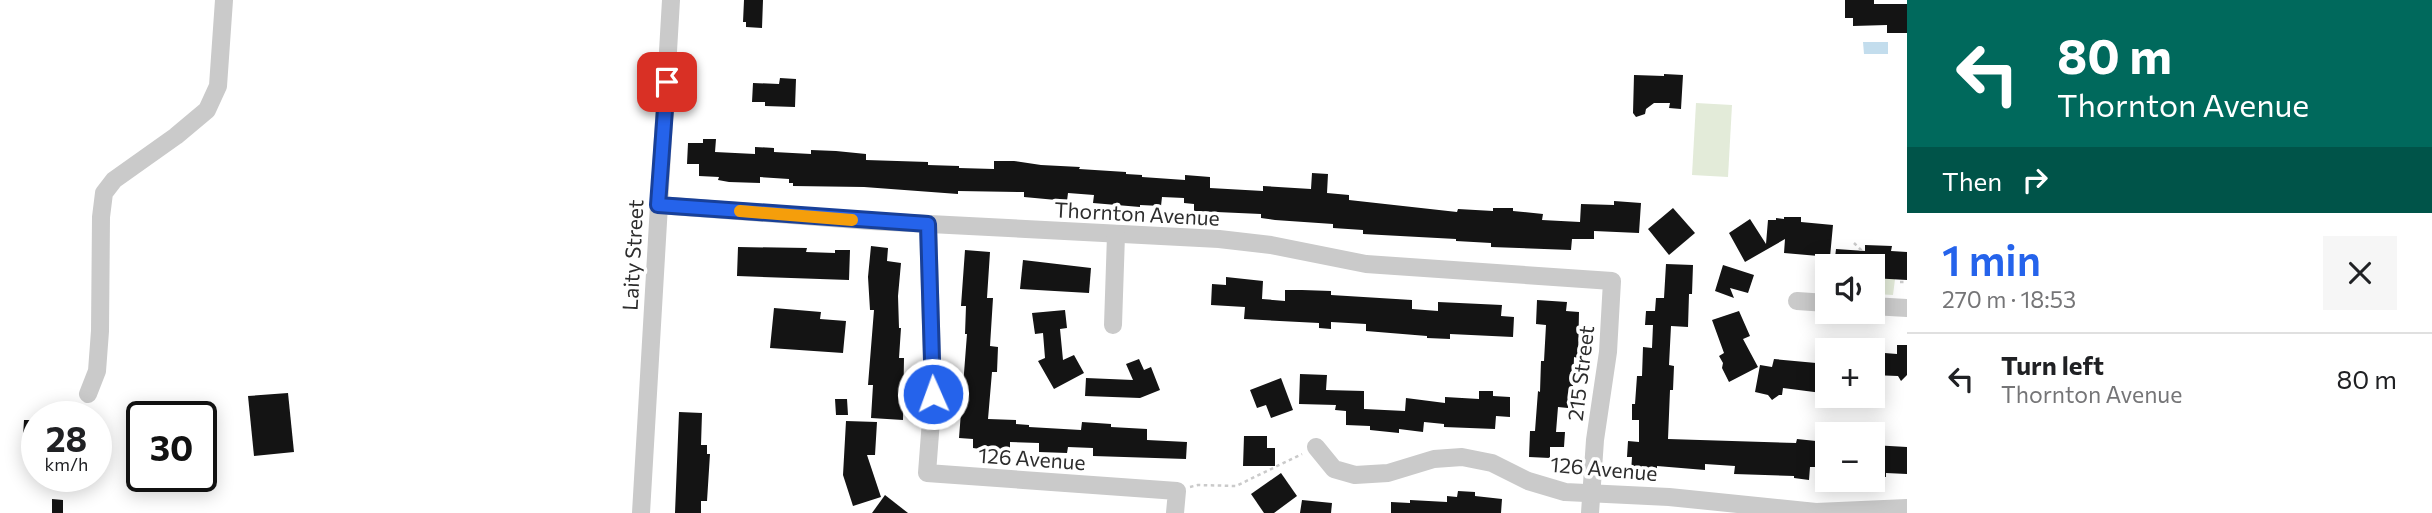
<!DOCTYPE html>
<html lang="en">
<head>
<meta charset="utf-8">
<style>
  :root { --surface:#fff; --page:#f6f6f6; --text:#202124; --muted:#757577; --line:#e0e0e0; --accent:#2563eb }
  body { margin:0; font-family:Commissioner,sans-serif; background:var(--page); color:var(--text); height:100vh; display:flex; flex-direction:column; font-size:26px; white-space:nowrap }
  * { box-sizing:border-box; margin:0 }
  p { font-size:23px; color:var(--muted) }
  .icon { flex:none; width:38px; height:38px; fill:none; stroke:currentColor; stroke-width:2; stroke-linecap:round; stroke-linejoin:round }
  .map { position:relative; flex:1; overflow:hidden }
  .panel { display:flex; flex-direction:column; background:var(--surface); width:525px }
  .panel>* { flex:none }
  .banner { background:#00695c; color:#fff; overflow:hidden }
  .fabs { position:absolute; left:1815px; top:254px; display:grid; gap:14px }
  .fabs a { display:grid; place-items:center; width:70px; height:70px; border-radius:0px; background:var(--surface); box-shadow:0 4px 18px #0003; font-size:35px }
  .speed { position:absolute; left:21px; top:401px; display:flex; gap:14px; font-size:35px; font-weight:700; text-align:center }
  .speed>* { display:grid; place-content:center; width:91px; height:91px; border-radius:50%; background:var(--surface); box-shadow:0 4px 18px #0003; line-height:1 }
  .speed small { font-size:18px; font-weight:400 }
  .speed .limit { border:4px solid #111; border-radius:10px; background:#fff; color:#111 }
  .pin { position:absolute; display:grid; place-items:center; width:60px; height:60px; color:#fff; margin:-30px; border-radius:14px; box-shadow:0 4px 10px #0006 }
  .me { position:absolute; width:77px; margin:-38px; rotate:358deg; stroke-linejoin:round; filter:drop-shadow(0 0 5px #0008) }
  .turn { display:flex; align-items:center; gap:24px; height:147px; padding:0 35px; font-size:32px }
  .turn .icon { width:91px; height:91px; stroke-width:2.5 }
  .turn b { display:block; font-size:49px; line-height:60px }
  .then { display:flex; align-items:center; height:66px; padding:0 35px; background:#0003; gap:14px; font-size:26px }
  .round { display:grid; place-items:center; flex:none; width:74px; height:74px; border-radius:0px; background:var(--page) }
  .overview { display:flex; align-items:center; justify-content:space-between; height:119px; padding:0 35px }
  h1 { font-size:42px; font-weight:600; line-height:52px; color:var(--accent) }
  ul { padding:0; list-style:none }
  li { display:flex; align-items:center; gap:21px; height:91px; padding:0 35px; border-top:2px solid var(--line) }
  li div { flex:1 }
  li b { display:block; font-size:26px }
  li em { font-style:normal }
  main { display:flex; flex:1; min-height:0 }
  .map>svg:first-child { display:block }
  .green { fill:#e3ebd9 }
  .water { fill:#c3dded }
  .building { fill:#141414 }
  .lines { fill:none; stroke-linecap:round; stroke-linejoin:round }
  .path { stroke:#cacaca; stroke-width:2.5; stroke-dasharray:3.5 3.5; stroke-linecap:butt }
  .minor { stroke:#cacaca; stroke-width:18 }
  .route-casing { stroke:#184099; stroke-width:18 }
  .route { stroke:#2563eb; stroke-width:12 }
  .slow { stroke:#f59e0b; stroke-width:12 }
  .labels { text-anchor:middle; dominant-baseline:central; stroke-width:7; stroke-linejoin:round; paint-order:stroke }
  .street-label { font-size:21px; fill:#2d2d2d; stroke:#fff }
</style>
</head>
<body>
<main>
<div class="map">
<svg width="1907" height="513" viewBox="0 0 1907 513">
  <rect width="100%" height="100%" fill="#fff"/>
  <g class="green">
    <polygon points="1696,103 1732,105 1728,177 1692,175"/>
    <polygon points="1881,274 1895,279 1893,295 1876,294 1877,280 1880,280"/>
  </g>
  <polygon class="water" points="1863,42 1888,42 1888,54 1864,54"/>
  <g class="building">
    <polygon points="744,0 763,0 762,28 746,27 746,22 743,22"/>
    <polygon points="1845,0 1874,0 1874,4 1907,4 1907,33 1887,33 1887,25 1853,26 1853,18 1845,18"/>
    <polygon points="1664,74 1683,75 1681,109 1669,108 1670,103 1654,103 1646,109 1645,114 1636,117 1633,113 1634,75 1664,76"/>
    <polygon points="780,78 796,79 795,107 765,106 765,102 752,102 753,83 779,84"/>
    <polygon points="703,139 716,139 715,152 755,154 755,147 774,148 774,152 811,154 811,150 836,151 866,154 866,160 928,162 928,165 959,166 959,168 994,169 994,161 1014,161 1041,165 1080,167 1079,169 1126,172 1126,174 1142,175 1142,177 1185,180 1185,175 1210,177 1210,188 1263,191 1263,186 1311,189 1312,173 1328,174 1327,193 1349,195 1349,200 1457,212 1458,209 1493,211 1493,208 1513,208 1513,211 1543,214 1542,220 1580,222 1581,204 1614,205 1614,201 1641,203 1639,233 1594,231 1594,239 1572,239 1571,250 1491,247 1491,243 1456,241 1456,239 1363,234 1363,230 1333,228 1333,224 1275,220 1261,218 1261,214 1194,211 1194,204 1184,203 1184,198 1162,197 1161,206 1140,205 1140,207 1093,203 1094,195 1068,193 1067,201 1024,197 1024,192 958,191 958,194 864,187 793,186 793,183 789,183 789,179 760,177 760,183 729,182 718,180 719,177 699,176 699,164 687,164 688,143 703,143"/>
    <polygon points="1673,208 1695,233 1669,255 1648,229"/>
    <polygon points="1784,217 1801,217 1801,222 1833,225 1830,257 1784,253 1785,239 1745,262 1729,233 1750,219 1766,244 1768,220 1776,220 1776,218 1784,219"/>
    <polygon points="1865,245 1892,246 1891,251 1907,252 1907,280 1872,278 1872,266 1834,266 1836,249 1865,251"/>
    <polygon points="871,246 888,248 887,261 901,263 898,296 899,328 901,328 899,358 904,358 903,420 871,418 873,385 868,385 874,310 870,310 868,277"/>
    <polygon points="738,247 807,248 806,252 835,253 835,250 850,250 849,280 737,276"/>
    <polygon points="965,250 990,252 987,298 993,298 990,346 998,347 997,372 992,372 988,419 1016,420 1016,424 1029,425 1029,427 1081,430 1082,422 1111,424 1111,427 1147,429 1147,440 1187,442 1186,459 1093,456 1093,448 1068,447 1067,453 1039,452 1039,443 1010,442 1010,451 995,451 973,448 973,439 959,438 967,334 965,334 966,306 961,306"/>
    <polygon points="1023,260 1091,268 1089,293 1020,289"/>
    <polygon points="1666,264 1693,265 1692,294 1689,294 1688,327 1671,326 1669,365 1674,366 1673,390 1670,390 1668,439 1796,443 1797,439 1816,441 1816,446 1825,447 1824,467 1810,467 1809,480 1794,478 1794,476 1734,474 1735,466 1705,464 1705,470 1657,466 1657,473 1631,472 1632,457 1627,457 1628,441 1639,442 1639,420 1632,420 1632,404 1635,404 1637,376 1642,376 1643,347 1652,348 1653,325 1645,325 1646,311 1655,311 1656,298 1664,298"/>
    <polygon points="1723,265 1754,275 1748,293 1730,288 1734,298 1715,291"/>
    <polygon points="1226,277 1263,281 1262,299 1285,301 1285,290 1302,290 1331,291 1331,295 1412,300 1412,309 1438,311 1438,302 1502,305 1501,316 1514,317 1513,337 1450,334 1450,339 1427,338 1427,336 1366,331 1366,324 1331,322 1331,329 1319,328 1319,323 1244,319 1245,307 1211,305 1212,284 1226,285"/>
    <polygon points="1537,300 1567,302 1566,311 1579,312 1578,358 1574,357 1573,387 1570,387 1568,408 1558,407 1556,432 1565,432 1564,447 1550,447 1550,458 1529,457 1530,431 1535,431 1538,391 1540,392 1541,361 1544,361 1546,325 1536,324"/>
    <polygon points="774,308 821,312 820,319 846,321 843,353 770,348"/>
    <polygon points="1065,310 1067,328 1060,329 1063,360 1074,355 1084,373 1054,389 1038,361 1045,358 1043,333 1035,334 1032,313"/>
    <polygon points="1739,311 1750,336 1743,339 1758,367 1729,382 1722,368 1723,363 1719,356 1724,353 1712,320"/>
    <polygon points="1829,338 1856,339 1855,350 1828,350"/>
    <polygon points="1897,345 1907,345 1907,375 1901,381 1898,376 1872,375 1872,352 1897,354"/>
    <polygon points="1139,359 1144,370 1151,367 1160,390 1140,398 1085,396 1086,378 1133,380 1126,364"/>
    <polygon points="1774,359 1827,364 1827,378 1823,377 1822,393 1783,388 1782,395 1779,395 1772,400 1768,395 1755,392 1760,365 1772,367"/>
    <polygon points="1300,374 1327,375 1326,390 1364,391 1364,409 1405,411 1406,398 1445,403 1445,397 1479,399 1479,391 1493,391 1493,396 1510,397 1510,417 1496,416 1495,429 1444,427 1444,424 1424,422 1423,432 1399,429 1399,433 1370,430 1370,426 1346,425 1346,411 1335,410 1336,405 1299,404"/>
    <polygon points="1281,378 1293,410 1271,418 1266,405 1257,408 1250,390"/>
    <polygon points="288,393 294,452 254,456 248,396"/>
    <polygon points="835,399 847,399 848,415 836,415"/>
    <polygon points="679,412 702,413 701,445 707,445 707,454 710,454 707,501 701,501 701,513 675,513"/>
    <polygon points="24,420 37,420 37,436 23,436"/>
    <polygon points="846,421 877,422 875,455 867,455 881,497 853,506 843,475"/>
    <polygon points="1244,436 1267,436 1267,448 1275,448 1275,466 1243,466"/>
    <polygon points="1872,445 1907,447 1907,474 1886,473 1886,477 1872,476"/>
    <polygon points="1281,473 1297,496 1274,513 1264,513 1251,494"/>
    <polygon points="1458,491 1475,492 1475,496 1502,499 1501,513 1391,513 1391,502 1410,503 1410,500 1447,502 1447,496 1457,497"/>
    <polygon points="885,495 908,513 872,513"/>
    <polygon points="52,499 63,500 63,513 52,513"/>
    <polygon points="1302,500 1332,503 1331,513 1300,513"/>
  </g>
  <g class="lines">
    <g class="path">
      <polyline points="1854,243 1861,250 1860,266"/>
      <polyline points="1872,280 1879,280 1880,274"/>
      <polyline points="1900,282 1907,282"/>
      <polyline points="1190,487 1198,485 1236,486 1302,454"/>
    </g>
    <g class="minor">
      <polyline points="658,205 871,221 1219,239 1271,245 1366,264 1612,281 1608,352 1595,440 1590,513"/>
      <polyline points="928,224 933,394 927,473 1177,491 1175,513"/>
      <polyline points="1797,301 1827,303"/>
      <polyline points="1872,306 1907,308"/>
      <polyline points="1113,325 1116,235"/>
      <polyline points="88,394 97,371 100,331 101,217 104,193 114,180 176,136 207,110 218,86 224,0"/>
      <polyline points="1316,447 1334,469 1355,475 1388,473 1434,459 1462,457 1492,463 1528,481 1565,492 1669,497 1816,512 1907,508"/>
      <polyline points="641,513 671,0"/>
    </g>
  </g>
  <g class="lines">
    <g class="route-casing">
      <polyline id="route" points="667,82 658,205 928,224 933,394"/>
    </g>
    <use href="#route" class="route"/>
    <polyline class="slow" points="740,211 852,220"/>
  </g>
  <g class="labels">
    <g class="street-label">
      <text transform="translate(1137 213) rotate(3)">Thornton Avenue</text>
      <text transform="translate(632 255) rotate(-87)">Laity Street</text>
      <text transform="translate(1580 373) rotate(-83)">215 Street</text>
      <text transform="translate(1032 458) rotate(4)">126 Avenue</text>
      <text transform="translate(1604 468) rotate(5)">126 Avenue</text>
    </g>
  </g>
</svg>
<div class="fabs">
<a><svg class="icon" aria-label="sound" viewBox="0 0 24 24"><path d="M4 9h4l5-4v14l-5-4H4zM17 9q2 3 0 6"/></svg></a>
<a>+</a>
<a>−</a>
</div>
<div class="speed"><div>28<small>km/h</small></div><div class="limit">30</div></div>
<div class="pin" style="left:667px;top:82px;background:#d93025"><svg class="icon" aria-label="arrive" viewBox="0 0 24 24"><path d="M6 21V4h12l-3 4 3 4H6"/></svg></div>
<svg class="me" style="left:933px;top:394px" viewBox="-20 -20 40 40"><circle r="17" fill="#2563eb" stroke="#fff" stroke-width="3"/><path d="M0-11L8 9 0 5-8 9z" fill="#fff"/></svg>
</div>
<section class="panel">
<div class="banner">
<div class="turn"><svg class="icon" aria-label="left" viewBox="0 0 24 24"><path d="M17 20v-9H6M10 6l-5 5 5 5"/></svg><div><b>80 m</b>Thornton Avenue</div></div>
<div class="then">Then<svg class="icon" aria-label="right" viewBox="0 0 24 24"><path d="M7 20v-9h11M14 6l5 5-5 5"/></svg></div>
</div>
<div class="overview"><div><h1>1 min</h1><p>270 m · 18:53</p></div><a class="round"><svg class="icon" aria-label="close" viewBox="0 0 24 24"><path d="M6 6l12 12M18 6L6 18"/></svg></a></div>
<ul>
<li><svg class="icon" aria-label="left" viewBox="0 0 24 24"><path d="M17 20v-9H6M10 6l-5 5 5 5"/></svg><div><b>Turn left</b><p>Thornton Avenue</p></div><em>80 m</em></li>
</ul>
</section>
</main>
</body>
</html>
